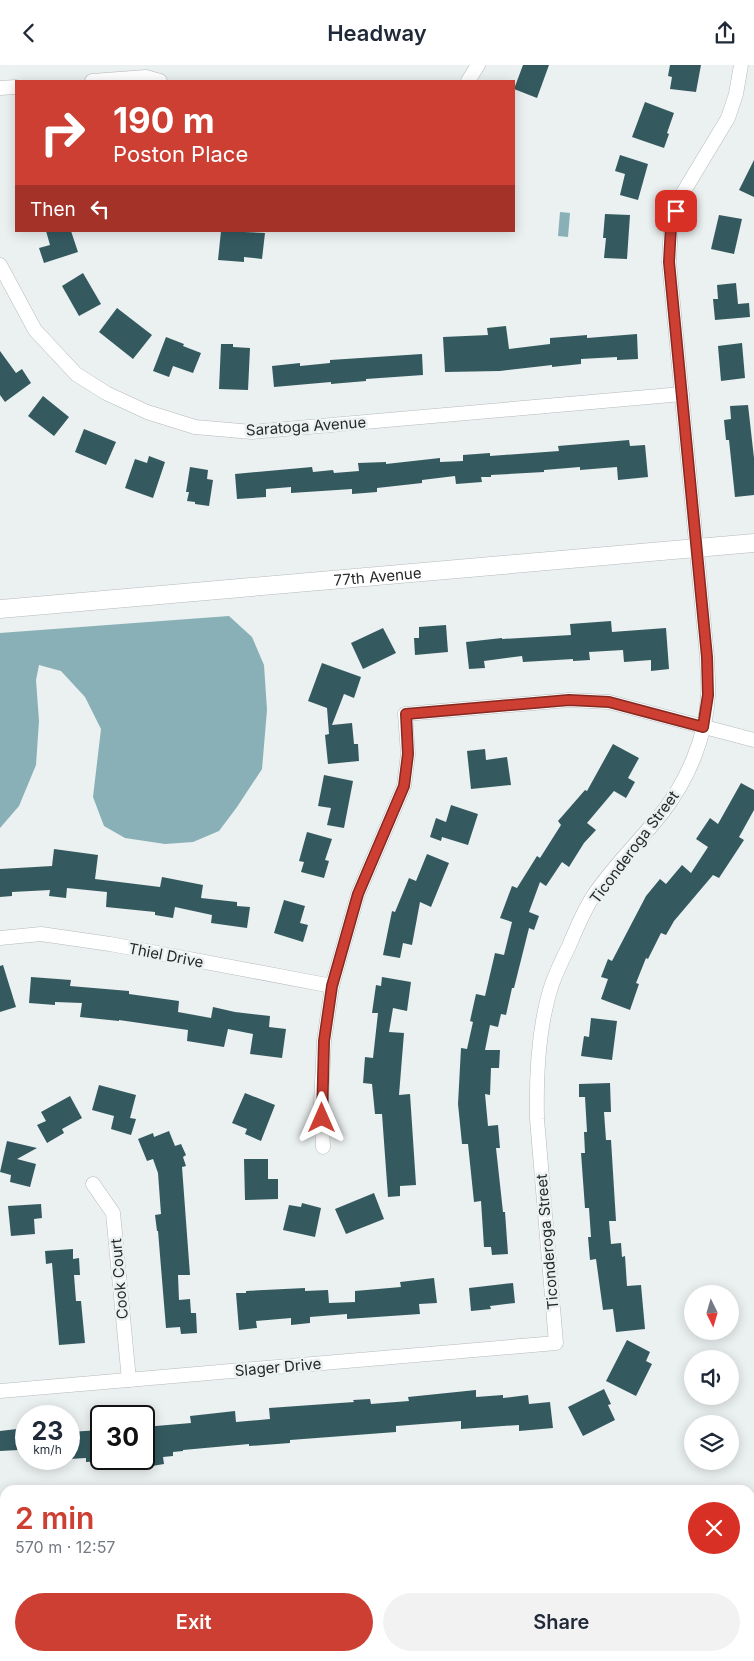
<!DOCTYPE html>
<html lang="en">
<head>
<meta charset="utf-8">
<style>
  :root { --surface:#fff; --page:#f2f2f3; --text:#1f2937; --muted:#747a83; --accent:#cd3f33 }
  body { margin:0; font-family:Inter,sans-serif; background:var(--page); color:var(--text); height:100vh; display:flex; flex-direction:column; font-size:19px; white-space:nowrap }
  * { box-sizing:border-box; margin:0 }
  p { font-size:16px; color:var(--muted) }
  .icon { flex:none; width:28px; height:28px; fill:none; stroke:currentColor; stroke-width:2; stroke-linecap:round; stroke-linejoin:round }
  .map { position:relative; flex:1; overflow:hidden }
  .panel { position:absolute; left:0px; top:1420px; width:755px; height:176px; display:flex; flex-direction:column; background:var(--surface); border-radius:15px 15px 0 0; box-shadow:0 2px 12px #0003 }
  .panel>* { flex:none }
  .banner { position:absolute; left:15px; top:15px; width:500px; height:152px; border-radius:0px; box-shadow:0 2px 12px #0003; background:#cd3f33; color:#fff; overflow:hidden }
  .needle { width:32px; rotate:175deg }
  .buttons { position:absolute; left:684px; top:1220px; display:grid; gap:10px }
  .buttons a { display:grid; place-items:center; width:55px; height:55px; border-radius:50%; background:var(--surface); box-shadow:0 2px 12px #0003; font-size:25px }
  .speed { position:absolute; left:15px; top:1340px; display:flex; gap:10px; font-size:25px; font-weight:700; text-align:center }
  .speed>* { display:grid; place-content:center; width:65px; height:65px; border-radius:50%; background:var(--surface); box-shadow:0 2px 12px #0003; line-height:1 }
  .speed small { font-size:12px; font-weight:400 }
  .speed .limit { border:2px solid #111; border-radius:8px; background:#fff; color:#111 }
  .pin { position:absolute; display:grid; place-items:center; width:42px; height:42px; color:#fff; margin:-21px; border-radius:10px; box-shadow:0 2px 8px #0006 }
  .me { position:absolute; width:55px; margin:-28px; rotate:0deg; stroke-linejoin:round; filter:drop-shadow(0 0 4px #0008) }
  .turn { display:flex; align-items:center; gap:18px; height:105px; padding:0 15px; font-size:22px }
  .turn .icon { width:65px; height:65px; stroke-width:2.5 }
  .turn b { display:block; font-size:35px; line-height:42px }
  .then { display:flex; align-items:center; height:48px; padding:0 15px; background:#0003; gap:10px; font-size:19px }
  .round { display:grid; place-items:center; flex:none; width:52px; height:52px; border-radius:26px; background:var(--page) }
  .head { display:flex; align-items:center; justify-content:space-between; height:85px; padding:0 15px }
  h1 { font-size:30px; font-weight:600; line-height:38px; color:var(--accent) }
  .button { display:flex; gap:10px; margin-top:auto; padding:10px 15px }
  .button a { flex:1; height:58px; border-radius:30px; background:var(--accent); color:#fff; font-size:20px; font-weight:600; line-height:58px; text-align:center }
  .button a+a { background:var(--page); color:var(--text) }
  header { display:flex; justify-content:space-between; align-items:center; height:65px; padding:0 15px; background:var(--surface); font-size:22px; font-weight:600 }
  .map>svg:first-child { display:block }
  .water { fill:#88b0b6 }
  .building { fill:#345a60 }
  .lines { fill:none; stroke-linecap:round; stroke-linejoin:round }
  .minor-casing { stroke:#b6babb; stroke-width:15 }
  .tertiary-casing { stroke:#b6babb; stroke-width:19 }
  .minor { stroke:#fff; stroke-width:14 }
  .tertiary { stroke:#fff; stroke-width:18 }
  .route-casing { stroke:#852921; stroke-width:12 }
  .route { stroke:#cd3f33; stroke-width:9 }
  .labels { text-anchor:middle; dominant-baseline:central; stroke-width:5; stroke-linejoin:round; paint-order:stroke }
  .street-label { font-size:15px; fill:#252728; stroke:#ebf0f0 }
</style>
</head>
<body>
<header><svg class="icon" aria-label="back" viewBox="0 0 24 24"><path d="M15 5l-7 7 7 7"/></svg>Headway<svg class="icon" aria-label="share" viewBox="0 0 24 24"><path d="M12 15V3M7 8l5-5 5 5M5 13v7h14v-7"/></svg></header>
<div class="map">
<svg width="754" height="1596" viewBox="0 0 754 1596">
  <rect width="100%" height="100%" fill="#ebf0f0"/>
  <g class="water">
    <polygon points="560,147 570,148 568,172 558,171"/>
    <polygon points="229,551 252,572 264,600 267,645 262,704 237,742 219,766 193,777 165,779 125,773 104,761 93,732 101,664 85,632 61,606 39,600 36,615 39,656 36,700 19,741 0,763 0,568"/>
  </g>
  <g class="building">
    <polygon points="523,0 549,0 537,33 514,24"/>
    <polygon points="670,0 701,0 696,27 670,24 672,12 668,11"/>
    <polygon points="645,37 674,48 667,68 669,69 664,83 632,72"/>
    <polygon points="620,90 648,99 638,135 620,130 625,109 615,106"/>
    <polygon points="754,95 754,132 739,125"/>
    <polygon points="605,149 630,150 627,194 604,193 606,173 603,173"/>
    <polygon points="719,150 742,154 734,189 711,184"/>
    <polygon points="46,166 71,166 78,187 44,198 39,183 50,180"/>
    <polygon points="221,166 265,168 262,194 244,192 244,197 218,195"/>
    <polygon points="83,208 101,239 79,251 62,221"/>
    <polygon points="736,218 738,239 749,238 750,252 715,255 713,234 718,234 717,220"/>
    <polygon points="117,243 152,270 133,294 99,267"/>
    <polygon points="506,261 509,284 550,279 550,273 587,270 587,273 637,269 638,294 617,295 617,292 581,294 581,299 552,302 552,300 500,306 445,307 443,272 488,270 487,263"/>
    <polygon points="166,272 184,279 183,281 201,288 193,308 173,301 169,312 153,306"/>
    <polygon points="742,278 745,313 721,316 718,281"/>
    <polygon points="221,279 233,279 233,282 250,283 248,325 219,324"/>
    <polygon points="0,286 16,308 22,304 31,318 5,337 0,330"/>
    <polygon points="422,289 423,310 366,314 366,316 331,319 331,317 274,322 272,301 300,298 300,301 330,298 330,295"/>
    <polygon points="43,331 69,352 54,371 28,351"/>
    <polygon points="748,340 754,393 754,430 735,432 729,375 726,375 724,355 731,354 730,341"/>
    <polygon points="84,364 116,377 106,400 75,387"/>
    <polygon points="629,375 630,381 645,380 648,412 618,415 617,402 580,405 580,402 544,405 544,407 491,410 491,412 481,412 482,417 456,419 455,411 422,415 422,418 377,423 377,427 352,429 352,424 291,428 291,422 266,424 266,432 237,434 235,409 312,402 313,407 333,405 334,408 359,406 358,398 386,397 386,399 440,393 440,397 463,396 463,390 490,388 490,391 559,386 558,381"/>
    <polygon points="149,391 165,397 153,433 125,423 135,394 147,398"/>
    <polygon points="190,402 208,405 207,414 213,415 209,441 195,439 195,437 187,436 189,427 186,427"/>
    <polygon points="611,556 612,567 666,563 669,604 651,606 651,595 624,597 623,585 589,587 590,595 573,596 573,594 523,597 522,591 484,596 485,603 469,604 466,577 502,573 502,574 571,570 570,559"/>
    <polygon points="446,560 448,587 415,590 414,573 419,573 419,562"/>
    <polygon points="383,563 396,588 363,604 351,578"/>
    <polygon points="322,598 361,612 354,633 344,629 332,660 352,658 354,679 358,679 359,696 328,699 325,670 329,669 327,643 308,636"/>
    <polygon points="613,679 639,693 628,713 635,717 626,733 614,726 587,758 596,765 584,778 569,802 562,797 546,821 540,817 529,847 539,851 534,865 529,863 514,923 512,923 506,950 501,949 498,962 490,960 485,985 500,985 499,1003 491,1003 490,1030 485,1029 488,1061 498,1060 500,1083 496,1083 503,1147 505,1147 508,1189 492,1190 491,1182 484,1182 481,1136 474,1137 468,1079 462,1079 458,1039 461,983 467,984 473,957 470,956 476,929 485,931 495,888 504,890 512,857 500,853 512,821 517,823 537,791 540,793 561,760 558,756 585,725 587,726"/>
    <polygon points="485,684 486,695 507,692 511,720 471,724 467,686"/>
    <polygon points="324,710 353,716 344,763 327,760 331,743 318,741"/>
    <polygon points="741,718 754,725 754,745 739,772 744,775 719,813 713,810 674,856 666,870 661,868 648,894 646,893 636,918 639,919 630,945 601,934 608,914 601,912 608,894 612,896 646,831 660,814 666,819 682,800 691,808 708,782 696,774 710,753 718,759"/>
    <polygon points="451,740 478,749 468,780 442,772 441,776 430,772 436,753 446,757"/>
    <polygon points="307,767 332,774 325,795 329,796 324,813 301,807 304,797 299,796"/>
    <polygon points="54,784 98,790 95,814 160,822 162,812 203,820 201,833 237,837 237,841 250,842 247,863 211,858 212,850 175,842 173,853 155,850 155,847 106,842 107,827 67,823 66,833 49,831 50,825 12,827 12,831 0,832 0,804 52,801"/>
    <polygon points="427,789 449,798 431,842 420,837 412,880 403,878 400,893 383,890 392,846 395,847 409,813 416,816"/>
    <polygon points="284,835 305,841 300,858 308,860 303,877 274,868"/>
    <polygon points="3,900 16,942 0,947 0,901"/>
    <polygon points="31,912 71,915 70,921 129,926 129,929 179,936 178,947 211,953 213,942 235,947 270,951 269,962 286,964 282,993 250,989 253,969 228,964 224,982 187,976 188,965 119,955 119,956 80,952 82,938 55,937 55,940 29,938"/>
    <polygon points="382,912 411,917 407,946 393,943 389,967 404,968 399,1030 410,1029 416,1120 400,1121 400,1131 388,1132 382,1049 375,1049 372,1019 363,1018 365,992 373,993 378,948 372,948 376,920 381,921"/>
    <polygon points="591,953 617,956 612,995 581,991 584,971 589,972"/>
    <polygon points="610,1018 611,1047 604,1047 606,1075 611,1075 616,1156 609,1156 611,1179 621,1178 622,1192 625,1191 627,1221 641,1220 645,1264 616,1267 613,1244 603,1245 596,1194 590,1195 588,1172 591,1172 589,1143 585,1143 581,1088 585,1088 584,1067 587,1067 585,1032 579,1032 579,1019"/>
    <polygon points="99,1020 136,1030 130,1053 136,1054 131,1070 111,1064 114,1051 92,1045"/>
    <polygon points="245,1028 275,1040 261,1076 245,1069 247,1064 232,1058"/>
    <polygon points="70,1031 82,1053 62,1064 64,1068 47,1078 37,1060 46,1056 41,1047"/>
    <polygon points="169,1066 175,1081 181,1079 186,1090 183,1092 186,1101 182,1102 190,1210 178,1210 179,1235 190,1234 191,1248 196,1248 197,1268 181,1269 180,1262 166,1263 158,1166 157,1166 155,1150 161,1149 158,1108 153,1094 147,1096 138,1074 153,1068 154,1072"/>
    <polygon points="7,1076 37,1083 17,1094 36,1099 30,1122 10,1117 11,1110 0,1107"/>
    <polygon points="244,1094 268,1094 268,1114 278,1114 278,1134 245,1135"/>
    <polygon points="374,1128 384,1154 346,1169 335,1144"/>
    <polygon points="302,1138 321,1143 315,1172 283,1165 289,1140 301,1142"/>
    <polygon points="41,1139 42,1153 34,1154 35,1169 11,1171 8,1141"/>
    <polygon points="73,1184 73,1194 79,1193 80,1210 74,1210 76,1236 81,1236 85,1278 59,1280 52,1198 46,1199 45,1186"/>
    <polygon points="434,1213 437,1238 419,1239 420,1249 347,1254 347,1249 310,1252 310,1258 291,1260 291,1253 256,1256 257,1263 239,1265 236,1228 246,1228 246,1226 305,1223 305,1226 328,1225 329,1238 355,1237 355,1226 401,1222 400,1217"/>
    <polygon points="513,1218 515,1238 490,1241 491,1244 471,1246 469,1223"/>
    <polygon points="627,1275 650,1287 646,1296 652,1299 636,1331 606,1316"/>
    <polygon points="604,1324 611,1339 608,1340 615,1355 583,1371 568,1342"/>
    <polygon points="476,1325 476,1332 503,1330 503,1333 528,1330 529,1339 550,1337 553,1363 519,1366 519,1360 461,1364 461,1356 396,1361 396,1367 290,1375 290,1378 249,1381 249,1379 183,1385 183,1386 173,1387 173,1391 163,1392 164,1399 152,1401 151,1392 144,1393 144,1362 191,1358 190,1351 235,1346 236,1357 270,1354 269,1343 354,1337 353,1335 370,1334 371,1339 409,1336 408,1332"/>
    <polygon points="17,1364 19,1385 0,1386 0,1366"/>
    <polygon points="101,1365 101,1396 86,1397 86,1393 69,1394 69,1367"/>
  </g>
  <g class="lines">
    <g class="minor-casing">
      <g id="minor">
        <polyline points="92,16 146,12 160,16"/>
        <polyline points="468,16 478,0"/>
        <polyline points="0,23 16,22"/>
        <polyline points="0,200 35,265 76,309 106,328 147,347 195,362 252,367 682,329"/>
        <polyline points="0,873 41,869 110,879 332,921"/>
        <polyline points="323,1082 321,1038 324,976 332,921 358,829 404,721 408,689 405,649 569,635 609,637 754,675"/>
        <polyline points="93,1119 113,1148 129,1315"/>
        <path d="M 0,1326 L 556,1278 L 537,1054 C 536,1010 538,961 552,919 C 557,906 563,893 569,881 C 576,864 584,845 594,830 C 614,800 640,776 662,748 C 688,715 706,672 708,630 C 709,617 707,604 707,592 L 669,197 L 671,161 L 681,131 L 728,53 L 736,29 L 741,0"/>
        <polyline points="730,1596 754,1593"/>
      </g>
    </g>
    <g class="tertiary-casing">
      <g id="tertiary">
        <path id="s1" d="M 0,544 L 754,478"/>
      </g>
    </g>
    <use href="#minor" class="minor"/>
    <use href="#tertiary" class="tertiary"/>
  </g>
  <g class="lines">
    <g class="route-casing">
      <polyline id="route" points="322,1053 324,976 332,921 358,829 404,721 408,689 406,649 569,635 609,637 703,662 708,630 707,592 669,197 671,161 676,146"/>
    </g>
    <use href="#route" class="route"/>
  </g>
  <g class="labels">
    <g class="street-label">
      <text transform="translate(306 361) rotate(-4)">Saratoga Avenue</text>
      <text stroke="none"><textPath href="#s1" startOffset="379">77th Avenue</textPath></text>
      <text transform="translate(634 782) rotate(-53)">Ticonderoga Street</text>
      <text transform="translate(166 890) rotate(11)">Thiel Drive</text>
      <text transform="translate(547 1177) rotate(-95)">Ticonderoga Street</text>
      <text transform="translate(119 1214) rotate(-95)">Cook Court</text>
      <text transform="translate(278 1302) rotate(-5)">Slager Drive</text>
    </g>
  </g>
</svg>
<div class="buttons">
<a><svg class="needle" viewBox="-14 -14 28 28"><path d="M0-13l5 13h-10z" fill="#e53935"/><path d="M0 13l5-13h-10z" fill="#747a83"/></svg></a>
<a><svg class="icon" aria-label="sound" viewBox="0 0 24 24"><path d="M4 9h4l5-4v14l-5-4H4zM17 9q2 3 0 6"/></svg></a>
<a><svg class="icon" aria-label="layers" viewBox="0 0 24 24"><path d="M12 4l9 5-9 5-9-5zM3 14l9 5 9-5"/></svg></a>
</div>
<div class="speed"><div>23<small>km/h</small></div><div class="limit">30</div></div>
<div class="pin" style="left:676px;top:146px;background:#d93025"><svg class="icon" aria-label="arrive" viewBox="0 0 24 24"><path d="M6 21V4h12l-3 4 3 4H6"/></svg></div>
<svg class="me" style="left:322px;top:1053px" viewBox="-20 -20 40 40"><path d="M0-17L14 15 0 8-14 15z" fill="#cd3f33" stroke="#fff" stroke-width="4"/></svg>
<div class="banner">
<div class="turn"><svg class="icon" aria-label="right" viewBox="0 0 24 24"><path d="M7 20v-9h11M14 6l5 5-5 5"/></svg><div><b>190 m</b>Poston Place</div></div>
<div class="then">Then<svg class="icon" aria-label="left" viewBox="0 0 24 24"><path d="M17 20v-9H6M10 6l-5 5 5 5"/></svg></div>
</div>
<section class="panel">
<div class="head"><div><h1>2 min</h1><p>570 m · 12:57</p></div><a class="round" style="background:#d93025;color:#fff"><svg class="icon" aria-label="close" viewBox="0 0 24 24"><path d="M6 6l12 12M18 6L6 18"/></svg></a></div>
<div class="button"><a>Exit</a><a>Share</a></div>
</section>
</div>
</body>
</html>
